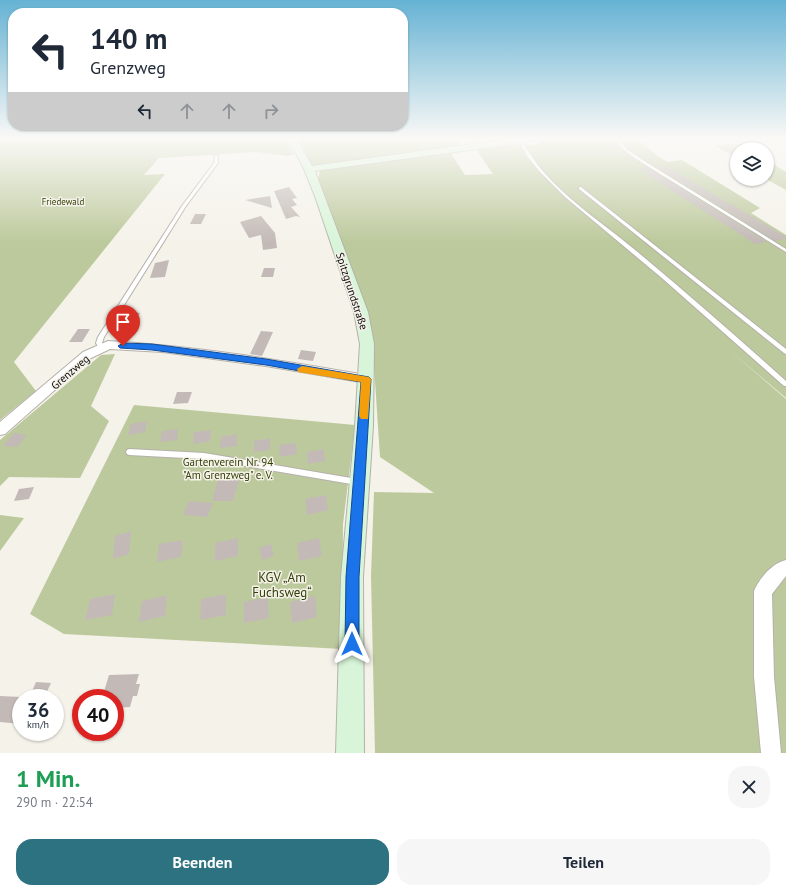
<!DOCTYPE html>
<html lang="de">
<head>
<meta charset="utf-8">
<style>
  :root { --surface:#fff; --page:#f6f6f7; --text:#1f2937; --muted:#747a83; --accent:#2c7280 }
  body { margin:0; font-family:"PT Sans",sans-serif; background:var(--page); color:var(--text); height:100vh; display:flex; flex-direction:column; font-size:15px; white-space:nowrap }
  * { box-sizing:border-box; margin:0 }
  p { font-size:13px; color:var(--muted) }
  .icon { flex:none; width:22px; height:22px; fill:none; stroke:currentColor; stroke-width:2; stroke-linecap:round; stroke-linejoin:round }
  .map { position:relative; height:753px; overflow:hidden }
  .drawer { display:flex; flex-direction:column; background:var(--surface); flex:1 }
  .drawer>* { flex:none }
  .banner { position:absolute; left:8px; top:8px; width:400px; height:122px; border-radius:16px; box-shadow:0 1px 3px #0004; background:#fff; color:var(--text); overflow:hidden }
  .controls { position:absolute; left:730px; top:142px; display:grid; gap:8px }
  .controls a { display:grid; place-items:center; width:44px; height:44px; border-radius:50%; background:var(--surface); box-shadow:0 1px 3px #0004; font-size:20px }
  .speed { position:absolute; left:12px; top:689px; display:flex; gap:8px; font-size:20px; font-weight:700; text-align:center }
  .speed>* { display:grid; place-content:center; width:52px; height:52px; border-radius:50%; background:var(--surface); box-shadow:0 1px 3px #0004; line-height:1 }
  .speed small { font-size:10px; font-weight:400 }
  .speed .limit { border:6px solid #d22; background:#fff; color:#111 }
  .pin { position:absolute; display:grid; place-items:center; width:34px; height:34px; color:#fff; margin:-41px -17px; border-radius:50% 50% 50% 0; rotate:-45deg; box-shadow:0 0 4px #0007 }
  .pin .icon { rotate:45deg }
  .me { position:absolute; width:44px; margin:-22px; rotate:0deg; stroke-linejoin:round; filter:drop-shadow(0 0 3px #0008) }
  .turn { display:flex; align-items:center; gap:14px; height:84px; padding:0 16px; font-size:18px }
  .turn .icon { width:52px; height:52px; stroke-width:2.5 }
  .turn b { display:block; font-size:28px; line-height:34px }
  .lanes { display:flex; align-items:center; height:38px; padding:0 16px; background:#0003; justify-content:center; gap:20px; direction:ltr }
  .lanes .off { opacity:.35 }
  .round { display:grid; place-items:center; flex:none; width:42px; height:42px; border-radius:16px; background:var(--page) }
  .head { display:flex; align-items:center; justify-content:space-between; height:68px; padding:0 16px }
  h1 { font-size:24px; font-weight:700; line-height:30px; color:#1e9e55 }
  .button { display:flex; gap:8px; margin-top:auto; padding:8px 16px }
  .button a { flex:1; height:46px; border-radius:16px; background:var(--accent); color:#fff; font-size:16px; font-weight:700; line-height:46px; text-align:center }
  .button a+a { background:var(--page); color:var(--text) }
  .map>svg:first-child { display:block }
  .green { fill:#bcc99c }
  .building { fill:#c3bab7 }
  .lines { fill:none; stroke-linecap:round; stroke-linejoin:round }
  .lane-casing { stroke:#b5b1aa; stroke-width:2 }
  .street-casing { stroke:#b5b1aa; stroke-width:2 }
  .secondary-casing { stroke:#b5b1aa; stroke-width:2 }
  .lane { fill:#fff; fill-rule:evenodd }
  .street { fill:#fff; fill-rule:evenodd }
  .secondary { fill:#d8f5d9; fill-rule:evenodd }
  .route { fill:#1a73e8; stroke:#114b97 }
  .slow { fill:#f59e0b }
  .labels { text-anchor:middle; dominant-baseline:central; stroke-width:3; stroke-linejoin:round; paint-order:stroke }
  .far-park-label { font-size:9px; fill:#343f07; stroke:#f5f2ea }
  .street-label { font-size:11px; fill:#0e0d0b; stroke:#f5f2ea }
  .park-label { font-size:11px; fill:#343f07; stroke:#f5f2ea }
  .near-park-label { font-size:13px; fill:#343f07; stroke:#f5f2ea }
</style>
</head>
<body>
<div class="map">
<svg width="786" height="753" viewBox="0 0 786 753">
  <rect width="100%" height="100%" fill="#f5f2ea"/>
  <g class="green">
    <polygon points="0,138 285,138 294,154 288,156 257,152 159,158 144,175 165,174 14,362 36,391 0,420"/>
    <polygon points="296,138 455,138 462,147 450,152 465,175 493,174 476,149 509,144 511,146 540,144 537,140 549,138 636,138 656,155 667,162 682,160 760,208 751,213 786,235 786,398 728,349 786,399 786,753 375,753 371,576 374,492 434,493 380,457 372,336 318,182 320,169 317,166 310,164"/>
    <polygon points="743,144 751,149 737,149 737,159 715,145"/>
    <polygon points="767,160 786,172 786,190 766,179 767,179"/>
    <polygon points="115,354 91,406 109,421 80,478 9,477 0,486 0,440 101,355"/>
    <polygon points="134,405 355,425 343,524 342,649 64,634 30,614"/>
    <polygon points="0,515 24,518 0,551"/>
  </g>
  <g class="building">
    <polygon points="663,165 763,223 786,237 786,239 775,241 656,166"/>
    <polygon points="647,167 767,242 755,244 639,169"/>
    <polygon points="289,187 297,198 292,199 297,205 291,207 300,217 296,216 286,219 274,191"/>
    <polygon points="270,196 272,208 245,200"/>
    <polygon points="195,214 206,214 201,224 190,224"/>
    <polygon points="261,216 275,233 277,248 263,250 261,235 249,238 240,222"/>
    <polygon points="169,260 165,277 150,278 155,263"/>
    <polygon points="264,268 275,268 273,277 261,277"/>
    <polygon points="128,312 140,313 131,327 118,327"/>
    <polygon points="78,329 90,329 82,342 69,342"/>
    <polygon points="261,331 273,332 262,356 250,354"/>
    <polygon points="301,350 316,352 313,361 298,359"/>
    <polygon points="177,392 192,392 188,403 173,404"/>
    <polygon points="147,421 145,432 128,435 131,424"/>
    <polygon points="178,429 177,440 160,442 162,431"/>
    <polygon points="211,430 210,441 193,444 194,432"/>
    <polygon points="14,433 27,435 17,447 3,446"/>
    <polygon points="237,434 237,446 220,448 221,437"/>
    <polygon points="270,438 270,450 254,452 254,441"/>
    <polygon points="296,443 297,454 280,457 279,445"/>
    <polygon points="324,449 325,461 308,464 307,452"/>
    <polygon points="218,479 239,480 233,501 212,501"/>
    <polygon points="34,487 29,499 14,501 19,489"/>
    <polygon points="326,495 328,510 307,515 305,499"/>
    <polygon points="189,501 213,503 207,517 183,515"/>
    <polygon points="131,531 129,554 113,559 115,536"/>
    <polygon points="238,538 238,556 215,561 215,543"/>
    <polygon points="319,538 322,556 299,561 297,543"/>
    <polygon points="183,540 181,557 157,562 159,544"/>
    <polygon points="271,544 274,556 262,560 259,548"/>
    <polygon points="115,594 112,615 85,620 90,599"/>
    <polygon points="226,594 226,615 200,620 201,599"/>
    <polygon points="167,595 165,616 139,622 142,601"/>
    <polygon points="315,596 317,617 292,623 290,602"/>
    <polygon points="268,597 269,618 244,623 244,602"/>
    <polygon points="139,674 136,684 140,684 137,696 133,696 130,707 115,708 115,698 102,698 109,675"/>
    <polygon points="36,682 51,683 44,698 29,698"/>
    <polygon points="0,696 21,697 21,724 0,722"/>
  </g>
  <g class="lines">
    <g class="lane-casing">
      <g id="lane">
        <polygon points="613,138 616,138 628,150 646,162 786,249 786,252 644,164 626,152"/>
        <path d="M 518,139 L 520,139 C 527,149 533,159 541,169 C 569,202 607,226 640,254 C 689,295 738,338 786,381 L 786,386 L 784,386 L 663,279 L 565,197 L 539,171 L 527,156 Z"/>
        <polygon points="215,155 218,156 218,163 186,206 104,337 102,343 104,348 103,349 99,349 96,343 98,337 182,206 214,163"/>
        <polygon points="579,187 581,187 786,349 786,354 784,353 579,189"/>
        <polygon points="129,449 204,453 357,479 360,480 361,482 360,484 357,485 204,459 129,455 127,454 126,452 127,450"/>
      </g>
    </g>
    <g class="street-casing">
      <g id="street">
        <path d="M 108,341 C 195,346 280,360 366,375 L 370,376 L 372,379 L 370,382 L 366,383 L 266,366 L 163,352 L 110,349 L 91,358 L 5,434 L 0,435 L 0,422 L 83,352 Z"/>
        <path d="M 786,560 L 786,576 L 772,594 L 774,677 L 781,753 L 761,753 L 754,677 L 754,591 C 760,578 772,563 786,560 Z"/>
      </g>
    </g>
    <g class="secondary-casing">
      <polygon id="secondary" points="288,138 296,138 312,166 518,138 539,138 535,141 315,171 368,312 374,344 373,426 363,577 364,753 336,753 341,577 355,426 360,344 354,312 316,199 304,169"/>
    </g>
    <use href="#lane" class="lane"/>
    <use href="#street" class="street"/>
    <use href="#secondary" class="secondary"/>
  </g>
  <linearGradient id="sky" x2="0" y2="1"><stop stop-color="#65b2d4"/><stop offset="0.57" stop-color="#faf9f6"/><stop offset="1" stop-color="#faf9f6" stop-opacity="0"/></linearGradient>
  <rect width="786" height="243" fill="url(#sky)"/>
  <polygon class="route" points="123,343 152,344 266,359 369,377 371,379 359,577 359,644 357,649 352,651 347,649 345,644 346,577 361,382 266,365 152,350 120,348 118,346"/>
  <polygon class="slow" points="302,366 369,377 371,379 368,419 361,419 359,416 361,382 298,372 297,369"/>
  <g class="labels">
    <g class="far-park-label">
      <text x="63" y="201">Friedewald</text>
    </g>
    <g class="street-label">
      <text transform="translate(352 291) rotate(72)">Spitzgrundstraße</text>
      <text transform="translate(70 372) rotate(-41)">Grenzweg</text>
    </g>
    <g class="park-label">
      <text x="228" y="462">Gartenverein Nr. 94<tspan x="228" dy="13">"Am Grenzweg" e. V.</tspan></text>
    </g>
    <g class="near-park-label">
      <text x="282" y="577">KGV „Am<tspan x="282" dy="15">Fuchsweg“</tspan></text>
    </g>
  </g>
</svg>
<div class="controls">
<a><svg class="icon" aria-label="layers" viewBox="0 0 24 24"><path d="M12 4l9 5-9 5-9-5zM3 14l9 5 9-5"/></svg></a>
</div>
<div class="speed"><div>36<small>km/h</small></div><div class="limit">40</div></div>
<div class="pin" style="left:123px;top:346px;background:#d93025"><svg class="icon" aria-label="arrive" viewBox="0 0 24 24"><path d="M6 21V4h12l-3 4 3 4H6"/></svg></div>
<svg class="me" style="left:352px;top:644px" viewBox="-20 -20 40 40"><path d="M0-17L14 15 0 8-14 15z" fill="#1a73e8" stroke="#fff" stroke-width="4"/></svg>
<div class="banner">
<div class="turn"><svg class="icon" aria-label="left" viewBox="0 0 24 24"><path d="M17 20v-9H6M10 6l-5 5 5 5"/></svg><div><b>140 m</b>Grenzweg</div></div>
<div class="lanes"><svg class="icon" aria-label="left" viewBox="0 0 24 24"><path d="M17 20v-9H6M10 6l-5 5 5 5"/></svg><svg class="icon off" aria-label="ahead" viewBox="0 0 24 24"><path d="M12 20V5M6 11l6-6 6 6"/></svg><svg class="icon off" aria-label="ahead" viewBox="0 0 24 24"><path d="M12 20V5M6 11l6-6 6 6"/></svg><svg class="icon off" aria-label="right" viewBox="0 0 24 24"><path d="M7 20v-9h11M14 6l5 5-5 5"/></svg></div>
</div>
</div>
<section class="drawer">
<div class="head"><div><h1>1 Min.</h1><p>290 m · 22:54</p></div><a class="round"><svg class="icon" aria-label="close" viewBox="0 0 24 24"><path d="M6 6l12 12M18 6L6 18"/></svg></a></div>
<div class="button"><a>Beenden</a><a>Teilen</a></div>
</section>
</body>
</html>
